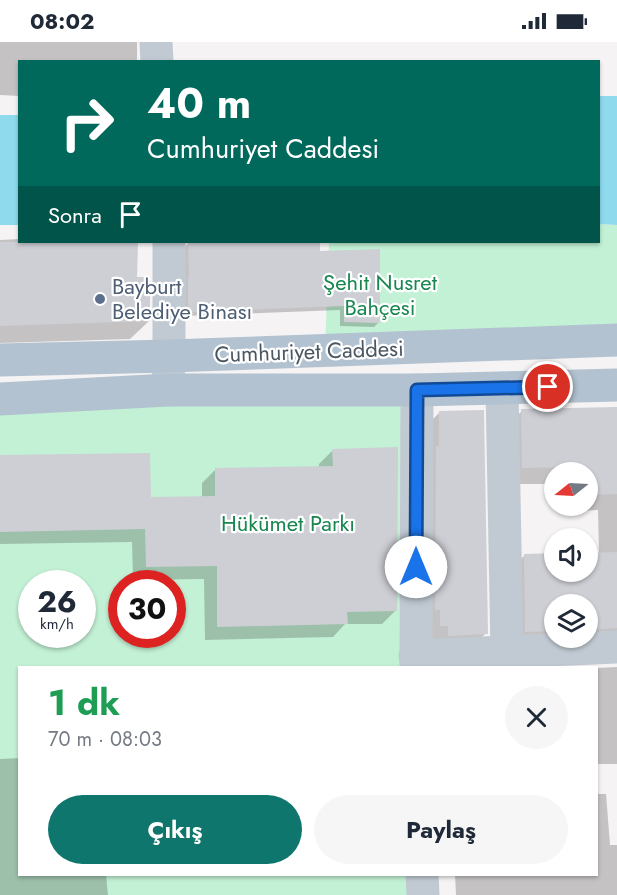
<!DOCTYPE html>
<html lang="tr">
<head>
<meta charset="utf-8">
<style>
  :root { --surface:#fff; --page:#f6f6f7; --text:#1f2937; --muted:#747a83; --accent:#0f766e }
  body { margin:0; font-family:Jost,sans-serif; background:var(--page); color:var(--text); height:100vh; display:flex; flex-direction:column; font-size:22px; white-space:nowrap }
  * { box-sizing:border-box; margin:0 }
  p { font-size:20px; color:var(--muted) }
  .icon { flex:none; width:33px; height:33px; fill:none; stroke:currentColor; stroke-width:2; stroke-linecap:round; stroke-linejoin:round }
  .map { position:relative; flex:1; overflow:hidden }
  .panel { position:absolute; left:18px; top:624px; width:580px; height:210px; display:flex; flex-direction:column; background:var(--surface); border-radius:0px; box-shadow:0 2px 4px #0004 }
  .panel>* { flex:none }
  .banner { position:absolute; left:18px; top:18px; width:582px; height:183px; border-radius:0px; box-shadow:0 2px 4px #0004; background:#00695c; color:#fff; overflow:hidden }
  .needle { width:39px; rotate:252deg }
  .tools { position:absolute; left:544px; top:420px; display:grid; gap:12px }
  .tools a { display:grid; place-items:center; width:54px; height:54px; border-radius:50%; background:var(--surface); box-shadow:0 2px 4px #0004; font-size:30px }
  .speed { position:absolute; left:18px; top:528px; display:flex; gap:12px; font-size:30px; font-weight:700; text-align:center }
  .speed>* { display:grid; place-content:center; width:78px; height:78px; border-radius:50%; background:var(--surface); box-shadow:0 2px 4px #0004; line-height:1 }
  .speed small { font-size:15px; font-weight:400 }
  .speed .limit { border:9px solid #d22; background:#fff; color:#111 }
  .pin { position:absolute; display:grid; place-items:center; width:51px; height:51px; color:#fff; margin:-26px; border:3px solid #fff; border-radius:50%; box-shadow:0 2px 6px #0007 }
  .me { position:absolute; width:66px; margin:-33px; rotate:0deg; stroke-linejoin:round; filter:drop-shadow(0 0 4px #0008) }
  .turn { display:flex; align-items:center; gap:21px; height:126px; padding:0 30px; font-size:27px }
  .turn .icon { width:78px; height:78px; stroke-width:2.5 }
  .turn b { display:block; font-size:42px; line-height:51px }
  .then { display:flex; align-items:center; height:57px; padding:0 30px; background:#0003; gap:12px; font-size:22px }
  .round { display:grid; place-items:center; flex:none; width:63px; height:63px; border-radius:32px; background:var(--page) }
  .summary { display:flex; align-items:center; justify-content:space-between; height:102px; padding:0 30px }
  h1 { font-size:36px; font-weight:700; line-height:45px; color:#1e9e55 }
  .action { display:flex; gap:12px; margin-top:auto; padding:12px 30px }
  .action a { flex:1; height:69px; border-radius:36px; background:var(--accent); color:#fff; font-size:24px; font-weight:700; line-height:69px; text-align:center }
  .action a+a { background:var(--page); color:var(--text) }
  .status { display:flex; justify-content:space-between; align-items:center; height:42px; padding:0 30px; background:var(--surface); direction:ltr }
  .status svg { height:16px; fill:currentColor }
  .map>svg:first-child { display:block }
  .green { fill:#c3f1d5; fill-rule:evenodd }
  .water { fill:#90daee }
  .shadow { fill:#0003; fill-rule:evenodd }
  .building { fill:#cdcfd5 }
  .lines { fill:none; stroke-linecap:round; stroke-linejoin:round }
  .minor { stroke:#c1cad2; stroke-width:33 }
  .major { stroke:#b3c2d1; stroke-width:33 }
  .route-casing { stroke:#114b97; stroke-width:15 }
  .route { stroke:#1a73e8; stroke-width:10 }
  .service-dot { fill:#5c6f8a; stroke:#fff; stroke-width:2 }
  .labels { text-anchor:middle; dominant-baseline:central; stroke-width:4.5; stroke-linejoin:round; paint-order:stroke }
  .park-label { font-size:22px; fill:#17864f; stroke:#fff }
  .service-label { font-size:22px; fill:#4e5e75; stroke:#fff; text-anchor:start }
  .street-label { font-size:22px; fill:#4a5661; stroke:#fff }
</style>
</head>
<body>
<div class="status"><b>08:02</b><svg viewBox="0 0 49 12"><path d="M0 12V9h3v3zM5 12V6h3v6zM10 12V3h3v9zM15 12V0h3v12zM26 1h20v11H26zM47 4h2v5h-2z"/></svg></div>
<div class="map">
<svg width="617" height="853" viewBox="0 0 617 853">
  <rect width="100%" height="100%" fill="#f5f3f3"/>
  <g class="green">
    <polygon points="599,182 617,183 617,297 325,308 329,200 598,200"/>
    <path d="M 417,348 L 421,625 L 20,626 L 20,832 L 423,833 L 423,853 L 0,853 L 0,358 ZM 32,542 L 82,542 L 82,592 L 32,592 ZM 122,542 L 172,542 L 172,592 L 122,592 Z"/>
  </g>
  <g class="water">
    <polygon points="598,54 617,54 617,183 599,182"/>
    <rect x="0" y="73" width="19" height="110"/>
  </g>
  <g class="shadow">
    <polygon points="0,0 137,0 137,20 20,20 20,54 0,53"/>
    <polygon points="20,197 20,200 136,200 136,237 149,279 130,297 0,301 0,198"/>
    <polygon points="241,200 318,200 319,211 379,280 374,285 340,284 340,268 184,274 184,206 188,202"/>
    <path d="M 617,367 L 617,614 L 509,606 L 508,530 L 525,513 L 555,513 L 555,530 L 588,530 L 588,512 L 599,512 L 598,468 L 558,470 L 558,464 L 588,464 L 588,430 L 555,430 L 555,442 L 506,442 L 505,385 L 522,369 ZM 555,562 L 588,562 L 588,596 L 555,596 Z"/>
    <polygon points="440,370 486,591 467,610 430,612 421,389"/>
    <polygon points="333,408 396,568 382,582 345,582 333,595 205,598 204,537 133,538 132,500 0,502 0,415 149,456 202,455 202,441 215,428 319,425 319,422"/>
    <polygon points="617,625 617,722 597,722 597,626"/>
    <polygon points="20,716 20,832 106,832 108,853 0,853 0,717"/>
    <polygon points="597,752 606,752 610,803 617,803 617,853 456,853 455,832 597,832"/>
  </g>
  <g class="building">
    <polygon points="0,200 138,200 137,235 150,235 150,279 0,284"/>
    <polygon points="188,200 320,200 320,209 380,207 380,281 344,280 344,264 188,270 188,235 189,235"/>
    <polygon points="617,365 617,452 588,453 588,430 573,430 573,425 522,426 521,367"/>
    <polygon points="484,368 488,592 448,594 448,584 440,584 440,568 435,568 436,404 439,404 439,369"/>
    <polygon points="398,405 397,569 347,570 348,582 217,585 217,524 146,525 145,487 0,490 0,413 150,411 151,455 215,454 215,426 333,424 332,407"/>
    <polygon points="617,510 617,586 588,588 588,562 555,562 555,589 525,590 524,512 555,511 555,530 588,530 588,511"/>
  </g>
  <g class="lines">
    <g class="minor">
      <polyline points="156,0 157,20"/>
      <polyline points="502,346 507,610"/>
      <polyline points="168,348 169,314 169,200"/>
      <polyline points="415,614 617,605"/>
      <polyline points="416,626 417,348"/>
      <polyline points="422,832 423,853"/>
    </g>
    <g class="major">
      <polyline points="0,318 169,314 617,298"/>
      <polyline points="0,357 168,348 417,348 617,343"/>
    </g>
  </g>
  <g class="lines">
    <g class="route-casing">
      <polyline id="route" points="416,525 417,348 548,345"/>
    </g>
    <use href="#route" class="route"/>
  </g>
  <circle class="service-dot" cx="100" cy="257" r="6"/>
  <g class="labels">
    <g class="park-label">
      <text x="380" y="240">Şehit Nusret<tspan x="380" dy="25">Bahçesi</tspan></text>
      <text x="288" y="481">Hükümet Parkı</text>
    </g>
    <g class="service-label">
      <text x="112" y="244">Bayburt<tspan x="112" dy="25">Belediye Binası</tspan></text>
    </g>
    <g class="street-label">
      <text transform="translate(309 309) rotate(-2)">Cumhuriyet Caddesi</text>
    </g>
  </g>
</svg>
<div class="tools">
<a><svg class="needle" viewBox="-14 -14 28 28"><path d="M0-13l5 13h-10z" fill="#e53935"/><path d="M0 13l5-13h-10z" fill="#747a83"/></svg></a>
<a><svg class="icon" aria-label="sound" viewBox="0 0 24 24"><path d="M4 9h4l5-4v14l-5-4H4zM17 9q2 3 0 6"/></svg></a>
<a><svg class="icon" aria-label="layers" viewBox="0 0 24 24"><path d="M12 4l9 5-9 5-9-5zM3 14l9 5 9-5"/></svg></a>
</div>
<div class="speed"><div>26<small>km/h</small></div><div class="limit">30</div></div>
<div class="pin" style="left:548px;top:345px;background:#d93025"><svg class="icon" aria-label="arrive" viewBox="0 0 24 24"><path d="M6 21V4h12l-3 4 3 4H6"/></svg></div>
<svg class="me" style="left:416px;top:525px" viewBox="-20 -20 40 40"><circle r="19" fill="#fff"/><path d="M0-13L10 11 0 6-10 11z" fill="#1a73e8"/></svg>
<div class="banner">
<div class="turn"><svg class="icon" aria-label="right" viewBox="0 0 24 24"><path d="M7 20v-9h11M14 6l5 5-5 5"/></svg><div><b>40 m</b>Cumhuriyet Caddesi</div></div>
<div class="then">Sonra<svg class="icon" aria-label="arrive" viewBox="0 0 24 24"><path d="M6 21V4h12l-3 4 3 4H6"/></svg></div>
</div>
<section class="panel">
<div class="summary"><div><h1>1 dk</h1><p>70 m · 08:03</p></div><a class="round"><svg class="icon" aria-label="close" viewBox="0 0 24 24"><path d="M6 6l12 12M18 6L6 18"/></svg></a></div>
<div class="action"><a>Çıkış</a><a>Paylaş</a></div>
</section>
</div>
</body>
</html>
